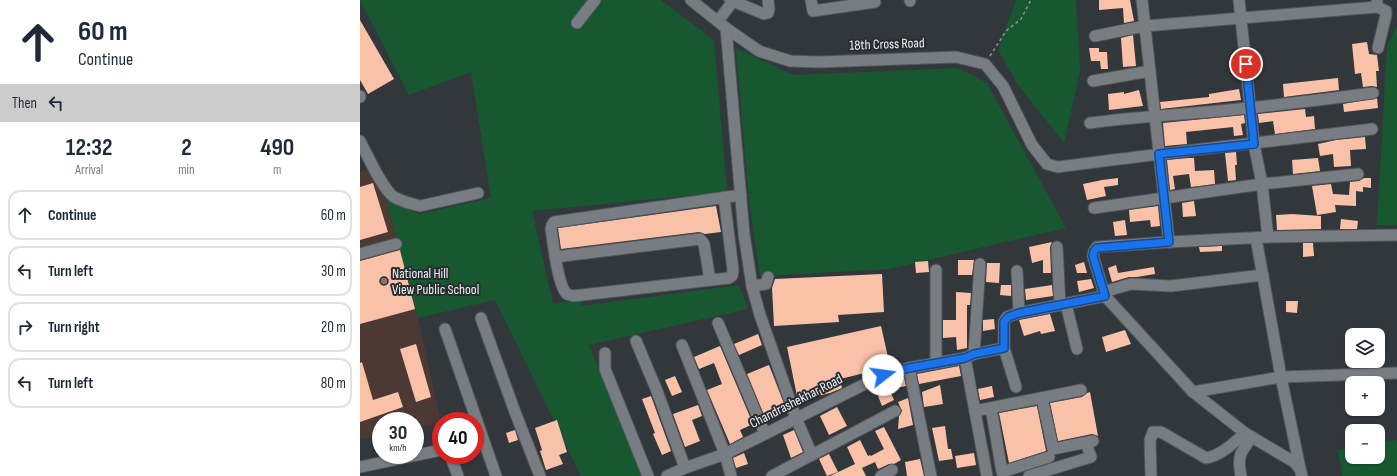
<!DOCTYPE html>
<html lang="en">
<head>
<meta charset="utf-8">
<style>
  :root { --surface:#fff; --page:#f6f6f7; --text:#1f2937; --muted:#747a83; --line:#e0e1e3 }
  body { margin:0; font-family:"Sofia Sans Condensed",sans-serif; background:var(--page); color:var(--text); height:100vh; display:flex; flex-direction:column; font-size:15px; white-space:nowrap }
  * { box-sizing:border-box; margin:0 }
  p { font-size:13px; color:var(--muted) }
  .icon { flex:none; width:22px; height:22px; fill:none; stroke:currentColor; stroke-width:2; stroke-linecap:round; stroke-linejoin:round }
  .map { position:relative; flex:1; overflow:hidden }
  .sheet { display:flex; flex-direction:column; background:var(--surface); width:360px }
  .sheet>* { flex:none }
  .banner { background:#fff; color:var(--text); overflow:hidden }
  .controls { position:absolute; left:985px; top:328px; display:grid; gap:8px }
  .controls a { display:grid; place-items:center; width:40px; height:40px; border-radius:8px; background:var(--surface); box-shadow:0 1px 3px #0004; font-size:20px }
  .speed { position:absolute; left:12px; top:412px; display:flex; gap:8px; font-size:20px; font-weight:700; text-align:center }
  .speed>* { display:grid; place-content:center; width:52px; height:52px; border-radius:50%; background:var(--surface); box-shadow:0 1px 3px #0004; line-height:1 }
  .speed small { font-size:10px; font-weight:400 }
  .speed .limit { border:6px solid #d22; background:#fff; color:#111 }
  .pin { position:absolute; display:grid; place-items:center; width:34px; height:34px; color:#fff; margin:-17px; border:2px solid #fff; border-radius:50%; box-shadow:0 1px 4px #0007 }
  .me { position:absolute; width:44px; margin:-22px; rotate:75deg; stroke-linejoin:round; filter:drop-shadow(0 0 3px #0008) }
  .turn { display:flex; align-items:center; gap:14px; height:84px; padding:0 12px; font-size:18px }
  .turn .icon { width:52px; height:52px; stroke-width:2.5 }
  .turn b { display:block; font-size:28px; line-height:34px }
  .then { display:flex; align-items:center; height:38px; padding:0 12px; background:#0003; gap:8px; font-size:15px }
  .eta { display:flex; justify-content:space-evenly; align-items:center; height:68px; text-align:center }
  .eta b { font-size:24px; font-weight:700; line-height:28px }
  ul { padding:0; list-style:none }
  li { display:flex; align-items:center; gap:12px; height:50px; margin:0 8px 6px; padding:0 4px; border:2px solid var(--line); border-radius:12px }
  li div { flex:1 }
  li b { display:block; font-size:15px }
  li em { font-style:normal }
  main { display:flex; flex:1; min-height:0 }
  .map>svg:first-child { display:block }
  .education { fill:#4d3934 }
  .green { fill:#175831 }
  .building { fill:#f9c1a8 }
  .lines { fill:none; stroke-linecap:round; stroke-linejoin:round }
  .minor-casing { stroke:#515559; stroke-width:13 }
  .path { stroke:#8d9195; stroke-width:1.5; stroke-dasharray:3 3; stroke-linecap:butt }
  .minor { stroke:#787d83; stroke-width:11 }
  .route-casing { stroke:#114b97; stroke-width:10 }
  .route { stroke:#1a73e8; stroke-width:7 }
  .education-dot { fill:#8d6e63; stroke:#292d32; stroke-width:1.5 }
  .labels { text-anchor:middle; dominant-baseline:central; stroke-width:4; stroke-linejoin:round; paint-order:stroke }
  .street-label { font-size:14px; fill:#edf0f3; stroke:#292d32 }
  .poi-label { font-size:14px; fill:#edf0f3; stroke:#292d32; text-anchor:start }
</style>
</head>
<body>
<main>
<section class="sheet">
<div class="banner">
<div class="turn"><svg class="icon" aria-label="ahead" viewBox="0 0 24 24"><path d="M12 20V5M6 11l6-6 6 6"/></svg><div><b>60 m</b>Continue</div></div>
<div class="then">Then<svg class="icon" aria-label="left" viewBox="0 0 24 24"><path d="M17 20v-9H6M10 6l-5 5 5 5"/></svg></div>
</div>
<div class="eta">
<div><b>12:32</b><p>Arrival</p></div>
<div><b>2</b><p>min</p></div>
<div><b>490</b><p>m</p></div>
</div>
<ul>
<li><svg class="icon" aria-label="ahead" viewBox="0 0 24 24"><path d="M12 20V5M6 11l6-6 6 6"/></svg><div><b>Continue</b></div><em>60 m</em></li>
<li><svg class="icon" aria-label="left" viewBox="0 0 24 24"><path d="M17 20v-9H6M10 6l-5 5 5 5"/></svg><div><b>Turn left</b></div><em>30 m</em></li>
<li><svg class="icon" aria-label="right" viewBox="0 0 24 24"><path d="M7 20v-9h11M14 6l5 5-5 5"/></svg><div><b>Turn right</b></div><em>20 m</em></li>
<li><svg class="icon" aria-label="left" viewBox="0 0 24 24"><path d="M17 20v-9H6M10 6l-5 5 5 5"/></svg><div><b>Turn left</b></div><em>80 m</em></li>
</ul>
</section>
<div class="map">
<svg width="1037" height="476" viewBox="0 0 1037 476">
  <rect width="100%" height="100%" fill="#32373c"/>
  <polygon class="education" points="17,165 58,318 81,423 55,428 55,421 21,421 21,435 0,439 0,172"/>
  <g class="green">
    <polygon points="0,0 301,0 354,40 367,192 172,211 193,304 221,300 221,306 379,285 388,309 229,345 283,476 221,476 135,300 58,318 17,165 19,166 45,208 59,214 131,198 111,72 49,95"/>
    <polygon points="656,0 716,0 720,71 704,143 658,85 638,50"/>
    <polygon points="1037,26 1037,225 1017,225 1027,46"/>
    <polygon points="376,48 433,75 598,68 627,83 706,228 529,269 400,276 389,200"/>
    <polygon points="1037,440 1037,476 982,476 978,450 992,447 992,457 1018,457 1018,443"/>
  </g>
  <g class="building">
    <polygon points="739,0 770,0 774,21 764,23 763,8 739,10"/>
    <polygon points="0,20 34,79 8,94 0,80"/>
    <polygon points="773,35 776,66 763,67 761,38"/>
    <polygon points="1007,42 1009,54 1017,55 1019,71 1016,71 1017,87 1012,86 1003,87 1001,73 995,74 992,44"/>
    <polygon points="729,48 739,48 739,52 747,52 748,69 741,69 740,61 731,61"/>
    <polygon points="978,78 979,90 924,97 923,84"/>
    <polygon points="879,89 881,100 801,109 800,102 849,97 849,94"/>
    <polygon points="779,90 783,106 749,110 748,94 764,92 764,94"/>
    <polygon points="1017,98 1018,108 984,112 983,104"/>
    <polygon points="945,109 946,117 954,116 955,129 915,134 913,121 899,123 898,114"/>
    <polygon points="884,115 885,123 881,124 883,135 874,136 873,127 826,132 827,144 805,146 803,123"/>
    <polygon points="1005,137 1006,149 990,150 991,166 974,167 973,154 960,156 958,144 976,140"/>
    <polygon points="876,152 877,165 875,165 876,180 868,181 865,153"/>
    <polygon points="828,158 834,158 835,171 854,170 855,184 831,187 829,174 813,176 815,189 810,190 807,160"/>
    <polygon points="958,158 960,171 933,174 932,160"/>
    <polygon points="758,178 758,185 744,187 746,196 727,200 723,184 742,180"/>
    <polygon points="1004,178 1011,178 1011,188 1003,187 1003,192 996,191 996,206 975,205 976,212 957,215 952,186 971,184 973,194 989,195 990,182 999,181"/>
    <polygon points="13,183 28,232 0,240 0,187"/>
    <polygon points="834,201 836,216 823,217 822,203"/>
    <polygon points="356,206 361,232 345,234 339,232 201,249 198,228"/>
    <polygon points="798,206 800,226 791,227 790,220 770,222 769,210"/>
    <polygon points="932,214 961,216 961,229 917,230 916,215"/>
    <polygon points="981,219 998,221 997,229 980,229"/>
    <polygon points="765,220 767,235 755,236 753,222"/>
    <polygon points="692,242 690,247 691,273 683,273 683,260 672,263 669,247"/>
    <polygon points="943,243 953,243 954,256 943,257"/>
    <polygon points="862,246 862,251 840,252 839,247"/>
    <polygon points="40,250 55,309 0,324 0,261"/>
    <polygon points="598,260 614,260 612,275 598,275"/>
    <polygon points="568,261 569,272 556,273 555,262"/>
    <polygon points="724,262 727,273 717,273 715,265"/>
    <polygon points="627,263 640,263 639,283 626,282"/>
    <polygon points="756,265 758,273 794,267 795,274 777,277 769,277 752,282 748,268"/>
    <polygon points="522,274 524,312 478,315 479,322 414,326 412,288 415,279"/>
    <polygon points="731,279 734,288 719,292 717,281"/>
    <polygon points="641,285 651,285 651,296 640,295"/>
    <polygon points="692,285 693,296 666,300 665,289"/>
    <polygon points="596,292 611,293 610,305 607,305 607,348 597,350 596,337 583,338 583,320 596,320"/>
    <polygon points="926,301 938,301 937,313 926,312"/>
    <polygon points="690,314 695,331 681,334 680,331 664,336 659,320"/>
    <polygon points="634,319 635,329 623,331 623,320"/>
    <polygon points="521,326 530,366 517,370 480,379 482,388 470,393 438,401 427,347"/>
    <polygon points="765,330 771,344 746,352 742,337"/>
    <polygon points="398,334 402,345 379,355 374,344"/>
    <polygon points="56,344 71,397 56,402 40,349"/>
    <polygon points="360,346 393,424 380,430 383,437 370,444 347,390 362,384 354,363 339,369 334,357"/>
    <polygon points="2,362 13,400 38,392 43,407 0,422 0,363"/>
    <polygon points="409,365 425,406 404,415 387,374"/>
    <polygon points="599,366 601,376 559,384 557,374"/>
    <polygon points="315,376 322,392 312,396 305,380"/>
    <polygon points="544,377 546,386 536,388 534,379"/>
    <polygon points="580,385 583,404 564,407 562,392"/>
    <polygon points="632,386 634,397 620,400 618,389"/>
    <polygon points="530,391 534,400 522,406 518,396"/>
    <polygon points="730,392 738,436 732,434 698,441 690,403 722,397 727,393"/>
    <polygon points="291,396 311,451 302,455 293,434 295,433 282,399"/>
    <polygon points="548,398 553,425 538,429 539,416 542,411 538,402"/>
    <polygon points="338,405 342,416 332,420 340,441 325,447 313,414"/>
    <polygon points="677,406 686,451 649,463 639,413"/>
    <polygon points="477,407 487,426 469,435 460,416"/>
    <polygon points="197,420 207,452 199,455 203,464 186,470 180,451 182,450 175,428"/>
    <polygon points="585,426 588,449 591,449 593,459 579,461 572,428"/>
    <polygon points="524,427 541,460 534,464 529,464 518,469 515,462 502,468 506,476 470,476 495,464 487,447 500,440 508,456 510,455 511,456 524,449 515,431"/>
    <polygon points="155,430 158,440 149,443 146,433"/>
    <polygon points="434,430 443,452 431,458 423,435"/>
    <polygon points="384,453 388,464 376,468 373,458"/>
    <polygon points="614,453 616,465 597,468 595,456"/>
    <polygon points="469,454 478,472 467,476 459,459"/>
    <polygon points="560,459 564,476 547,476 545,462"/>
  </g>
  <g class="lines">
    <g class="minor-casing">
      <g id="minor">
        <path d="M 331,0 L 366,28 L 399,51 L 430,61 L 459,62 L 596,57 L 625,64 L 643,86 L 672,145 L 687,164 L 698,167 C 802,153 907,142 1012,129"/>
        <polyline points="370,0 404,14 408,13 409,9 408,0"/>
        <polyline points="451,0 453,11 515,2 514,0"/>
        <polyline points="550,0 550,1"/>
        <polyline points="879,0 894,144 902,184 908,237"/>
        <polyline points="1017,7 1026,11 1026,15 1018,48"/>
        <polyline points="358,21 374,0"/>
        <polyline points="217,23 235,0"/>
        <polyline points="366,28 384,234 392,286 400,315 436,418 452,455"/>
        <polyline points="735,36 785,26 1017,7 1017,0"/>
        <polyline points="733,81 790,71"/>
        <polyline points="0,96 0,97"/>
        <path d="M 730,123 C 773,117 816,115 858,111 C 910,106 961,100 1013,93"/>
        <path d="M 0,141 C 7,154 22,189 34,197 C 41,201 52,204 60,206 L 118,193"/>
        <path d="M 364,197 L 373,270 L 372,276 L 369,278 L 213,296 C 211,295 209,295 207,294 C 198,287 193,241 191,229 L 192,225 L 194,222 L 381,195"/>
        <polyline points="734,208 902,184 998,174"/>
        <polyline points="896,238 921,377 940,468"/>
        <polyline points="809,242 908,237 1037,235"/>
        <polyline points="697,247 700,305"/>
        <polyline points="0,254 36,244"/>
        <polyline points="195,257 340,239 344,244 350,280"/>
        <polyline points="576,270 576,363"/>
        <polyline points="657,271 659,313"/>
        <polyline points="392,286 406,284 408,277"/>
        <polyline points="743,292 771,284 811,286 903,275"/>
        <polyline points="745,296 833,392 885,433 934,462 940,469 942,476"/>
        <polyline points="706,304 717,349"/>
        <polyline points="121,318 155,412 180,476"/>
        <polyline points="358,323 405,434"/>
        <polyline points="85,329 136,476"/>
        <polyline points="276,341 297,391 325,468"/>
        <polyline points="322,345 365,454 371,476"/>
        <polyline points="644,348 656,387"/>
        <polyline points="245,353 245,369 288,476"/>
        <polyline points="614,354 620,264"/>
        <polyline points="549,368 571,476"/>
        <polyline points="833,392 921,377 1037,373"/>
        <polyline points="682,398 693,449 733,441"/>
        <polyline points="631,408 642,472 689,457"/>
        <polyline points="615,411 721,390"/>
        <polyline points="90,455 98,476"/>
        <polyline points="0,467 81,450"/>
        <path d="M 791,475 L 790,440 L 793,432 L 801,432 L 846,458 C 860,456 874,443 885,433"/>
        <polyline points="307,476 325,468 365,454 523,375 549,368 605,358"/>
        <polyline points="412,476 535,411"/>
        <polyline points="521,476 532,470"/>
        <polyline points="627,476 605,358 614,354 644,348 644,322 647,317 659,313 745,296 733,256 734,251 737,247 809,242 782,0"/>
        <polyline points="669,476 731,457 726,443"/>
        <path d="M 881,476 C 877,456 880,453 892,437"/>
      </g>
    </g>
    <polyline class="path" points="630,56 646,31 661,19 671,0"/>
    <use href="#minor" class="minor"/>
  </g>
  <g class="lines">
    <g class="route-casing">
      <polyline id="route" points="523,375 549,368 605,358 614,354 644,348 644,322 648,317 659,313 745,296 733,256 734,251 737,248 809,242 799,154 894,144 886,64"/>
    </g>
    <use href="#route" class="route"/>
  </g>
  <circle class="education-dot" cx="24" cy="281" r="4"/>
  <g class="labels">
    <g class="street-label">
      <text transform="translate(527 44) rotate(-2)">18th Cross Road</text>
      <text transform="translate(436 401) rotate(-27)">Chandrashekhar Road</text>
    </g>
    <g class="poi-label">
      <text x="32" y="273">National Hill<tspan x="32" dy="16">View Public School</tspan></text>
    </g>
  </g>
</svg>
<div class="controls">
<a><svg class="icon" aria-label="layers" viewBox="0 0 24 24"><path d="M12 4l9 5-9 5-9-5zM3 14l9 5 9-5"/></svg></a>
<a>+</a>
<a>−</a>
</div>
<div class="speed"><div>30<small>km/h</small></div><div class="limit">40</div></div>
<div class="pin" style="left:886px;top:64px;background:#d93025"><svg class="icon" aria-label="arrive" viewBox="0 0 24 24"><path d="M6 21V4h12l-3 4 3 4H6"/></svg></div>
<svg class="me" style="left:523px;top:375px" viewBox="-20 -20 40 40"><circle r="19" fill="#fff"/><path d="M0-13L10 11 0 6-10 11z" fill="#1a73e8"/></svg>
</div>
</main>
</body>
</html>
